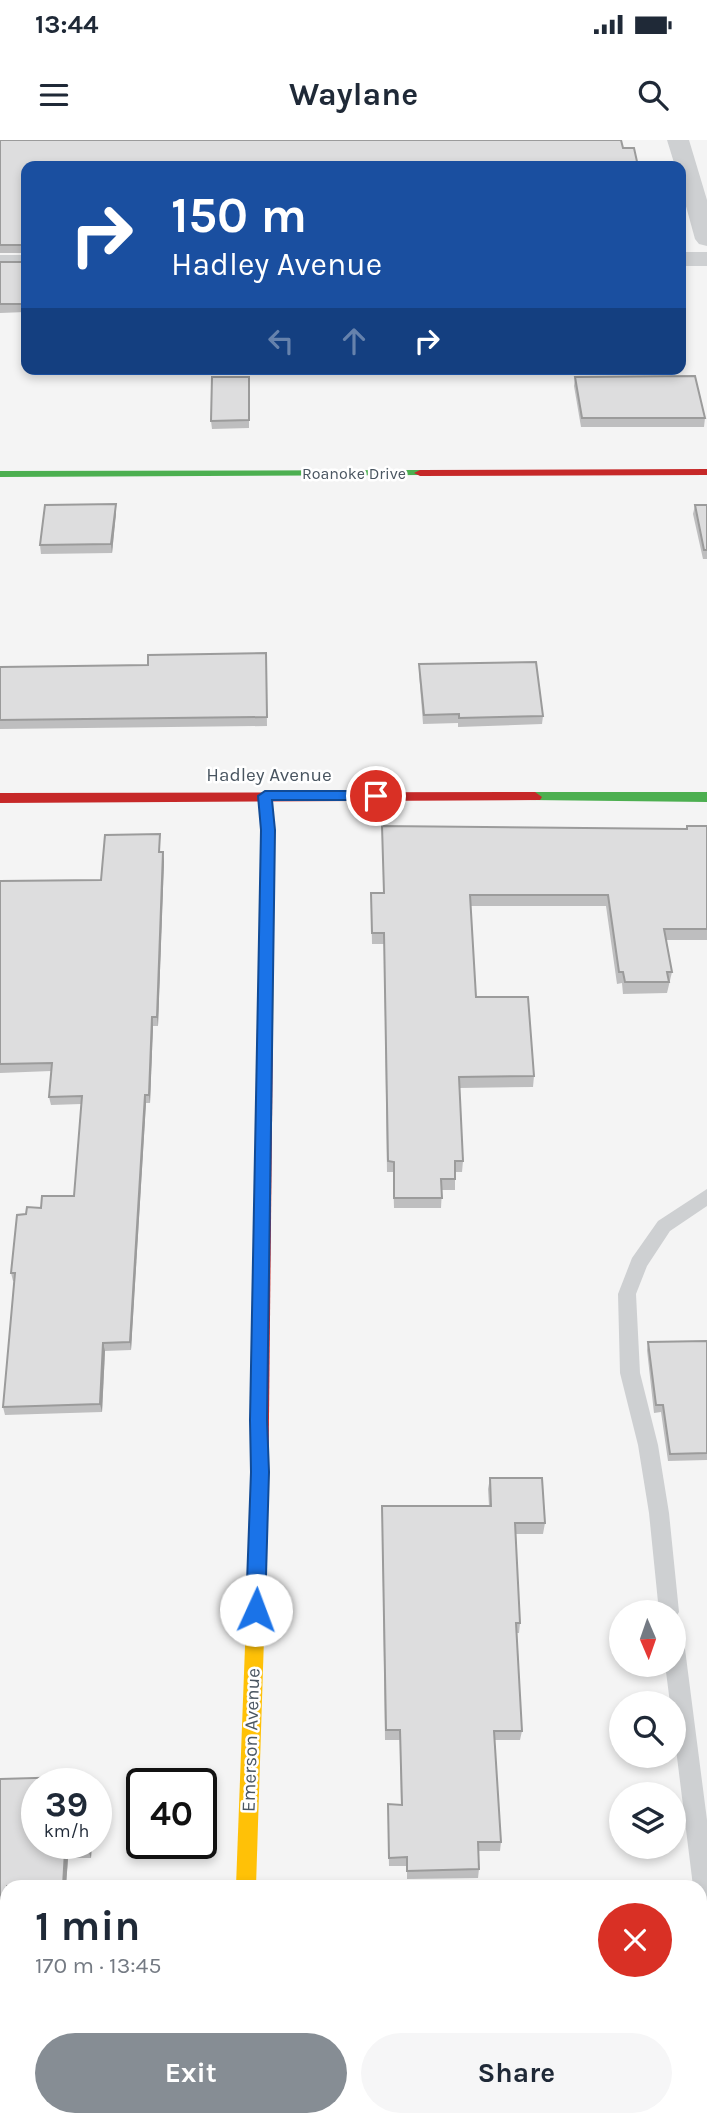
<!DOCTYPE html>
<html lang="en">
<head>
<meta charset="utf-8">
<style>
  :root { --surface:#fff; --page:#f6f6f7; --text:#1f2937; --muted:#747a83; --accent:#868d94 }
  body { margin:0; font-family:Karla,sans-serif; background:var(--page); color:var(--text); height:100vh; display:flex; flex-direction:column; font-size:26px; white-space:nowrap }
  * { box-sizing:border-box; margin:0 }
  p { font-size:23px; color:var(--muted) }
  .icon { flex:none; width:38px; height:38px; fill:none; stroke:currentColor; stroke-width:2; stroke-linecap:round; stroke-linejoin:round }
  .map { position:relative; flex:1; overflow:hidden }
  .side { position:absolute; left:0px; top:1740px; width:707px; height:247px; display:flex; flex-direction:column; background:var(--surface); border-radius:21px 21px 0 0; box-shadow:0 4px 10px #0003 }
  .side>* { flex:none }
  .banner { position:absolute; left:21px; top:21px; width:665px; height:214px; border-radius:14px; box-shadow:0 4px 10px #0003; background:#1a4fa0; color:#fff; overflow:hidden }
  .needle { width:46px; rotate:178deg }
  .tools { position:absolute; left:609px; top:1460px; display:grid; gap:14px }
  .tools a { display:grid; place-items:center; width:77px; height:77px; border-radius:50%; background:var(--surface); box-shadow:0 4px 10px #0003; font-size:35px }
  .speed { position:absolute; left:21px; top:1628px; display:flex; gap:14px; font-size:35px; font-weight:700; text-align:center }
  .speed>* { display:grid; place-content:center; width:91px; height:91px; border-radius:50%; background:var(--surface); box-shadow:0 4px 10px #0003; line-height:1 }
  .speed small { font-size:18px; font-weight:400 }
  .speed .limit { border:4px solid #111; border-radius:10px; background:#fff; color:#111 }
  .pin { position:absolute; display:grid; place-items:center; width:60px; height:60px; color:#fff; margin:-30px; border:4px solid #fff; border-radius:50%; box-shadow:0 2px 7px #0007 }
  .me { position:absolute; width:77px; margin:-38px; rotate:2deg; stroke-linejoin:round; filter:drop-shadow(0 0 5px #0008) }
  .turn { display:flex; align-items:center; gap:24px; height:147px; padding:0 35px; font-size:32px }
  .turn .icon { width:91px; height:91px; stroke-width:2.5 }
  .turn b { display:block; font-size:49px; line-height:60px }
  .lanes { display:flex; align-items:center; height:66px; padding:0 35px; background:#0003; justify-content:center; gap:35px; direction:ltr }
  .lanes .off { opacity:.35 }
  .round { display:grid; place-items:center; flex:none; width:74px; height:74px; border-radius:37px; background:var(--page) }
  .overview { display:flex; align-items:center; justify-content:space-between; height:119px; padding:0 35px }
  h1 { font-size:42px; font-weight:700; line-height:52px }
  .action { display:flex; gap:14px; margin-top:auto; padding:14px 35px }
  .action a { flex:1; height:80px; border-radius:42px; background:var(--accent); color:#fff; font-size:28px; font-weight:700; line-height:80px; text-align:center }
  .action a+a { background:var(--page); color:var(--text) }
  .status { display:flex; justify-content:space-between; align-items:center; height:49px; padding:0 35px; background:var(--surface); direction:ltr }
  .status svg { height:19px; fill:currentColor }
  header { display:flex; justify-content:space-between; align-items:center; height:91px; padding:0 35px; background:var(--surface); font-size:32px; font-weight:700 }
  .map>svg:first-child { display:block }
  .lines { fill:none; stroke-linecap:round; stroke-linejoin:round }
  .lane { fill:#ced0d2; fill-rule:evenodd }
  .street { fill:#ced0d2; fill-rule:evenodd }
  .fast { fill:#4caf50; fill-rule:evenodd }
  .slow { fill:#ffc107; fill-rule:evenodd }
  .jam { fill:#c62828; fill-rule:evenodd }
  .wall { fill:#bebebf }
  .shaded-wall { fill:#9b9b9b }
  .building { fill:#ddddde; stroke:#9b9b9b; stroke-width:2 }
  .route { fill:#1a73e8; stroke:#114b97; stroke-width:2 }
  .labels { text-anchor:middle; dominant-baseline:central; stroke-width:5; stroke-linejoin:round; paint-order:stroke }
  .far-street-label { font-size:16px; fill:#4a5661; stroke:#fff }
  .street-label { font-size:19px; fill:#4a5661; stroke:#fff }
</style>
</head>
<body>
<div class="status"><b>13:44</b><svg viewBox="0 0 49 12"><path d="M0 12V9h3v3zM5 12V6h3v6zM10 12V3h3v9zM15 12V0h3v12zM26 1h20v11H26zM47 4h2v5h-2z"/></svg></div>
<header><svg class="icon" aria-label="menu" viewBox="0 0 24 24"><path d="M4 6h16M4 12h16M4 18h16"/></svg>Waylane<svg class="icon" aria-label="search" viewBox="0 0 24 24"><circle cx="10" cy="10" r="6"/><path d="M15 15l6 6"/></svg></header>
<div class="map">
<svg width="707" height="1986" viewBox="0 0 707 1986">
  <rect width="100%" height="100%" fill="#f4f4f4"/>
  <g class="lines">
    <g class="lane">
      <polygon points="707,1049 707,1066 670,1091 647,1126 636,1154 640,1233 658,1305 669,1373 679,1472 674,1480 674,1472 659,1472 649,1373 638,1305 620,1233 618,1154 632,1118 658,1081"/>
      <polygon points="674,1499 682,1502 685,1509 707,1680 707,1780 700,1777 700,1746 693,1746 674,1593 674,1563 670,1563 665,1524 674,1524"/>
    </g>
    <g class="street">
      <polygon points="667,0 689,0 707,60 707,106 699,104 695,99 681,48 681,26 675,26"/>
      <rect x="681" y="112" width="26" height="14"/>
      <rect x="0" y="115" width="26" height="14"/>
      <rect x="212" y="1979" width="52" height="7"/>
    </g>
    <g class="fast">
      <polygon points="420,330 426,333 424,335 0,337 0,331"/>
      <polygon points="535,652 707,652 707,662 530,660 528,657"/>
    </g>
    <g class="slow">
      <polygon points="265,651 272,656 275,690 273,887 265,893 257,887 261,690 258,656"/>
      <polygon points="259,1366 265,1368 268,1374 256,1746 236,1746 250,1374 253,1368"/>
    </g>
    <g class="jam">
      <polygon points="707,329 707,335 420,336 414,333 420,330"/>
      <polygon points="535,652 542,657 540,660 0,663 0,653"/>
      <polygon points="265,881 273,887 268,1374 265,1380 259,1382 253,1380 250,1374 257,887"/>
    </g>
  </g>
  <g class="wall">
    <polygon points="0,0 623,8 26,113 0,113"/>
    <polygon points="0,122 26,122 26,172 0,173"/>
    <polygon points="249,237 249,288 212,289 211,281"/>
    <polygon points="575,237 705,278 704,287 581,287 574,246"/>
    <polygon points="695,365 707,365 707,419 703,419 693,374"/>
    <polygon points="116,373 112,413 41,414 40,405"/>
    <polygon points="266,513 267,586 0,589 0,527 148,525"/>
    <polygon points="419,524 543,576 542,584 458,587 458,583 423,584 419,533"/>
    <polygon points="687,686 707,686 707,800 666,800 672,832 667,853 623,854 622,843 617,844 606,766 470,766 476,857 534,936 533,947 459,948 463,1021 462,1032 455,1032 455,1050 442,1050 441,1068 394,1068 393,1032 387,1032 384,804 372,804 371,753 383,753 686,689"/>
    <polygon points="160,694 160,712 163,712 164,721 158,886 153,886 150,963 146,963 131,1210 105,1211 102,1272 5,1275 3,1267 14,1141 13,1141 11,1133 26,1074 74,1056 81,964 51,965 49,957 51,931 0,933 0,741 101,740"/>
    <polygon points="707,1201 707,1320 668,1321 661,1272 654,1273 647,1210 648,1202"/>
    <polygon points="490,1338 545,1383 543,1394 516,1394 520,1483 519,1493 517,1493 522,1591 520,1600 494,1600 501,1702 500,1711 479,1711 479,1729 478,1738 407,1739 407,1726 389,1726 388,1673 401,1665 400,1600 385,1600 382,1377 489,1366 488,1349"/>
    <polygon points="69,1637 71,1643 37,1643 37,1703 92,1703 91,1718 68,1718 66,1746 7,1746 7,1979 64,1979 63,1986 0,1986 0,1639"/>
  </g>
  <g class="shaded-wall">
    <polygon points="116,364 116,373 112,413 111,404"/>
    <polygon points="163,712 164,721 158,886 157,877"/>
    <polygon points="152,877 153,886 150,963 149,955"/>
    <polygon points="145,955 146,963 131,1210 130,1202"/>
    <polygon points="103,1203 105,1211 102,1272 100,1264"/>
    <polygon points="89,1703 92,1703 91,1718 88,1710"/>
    <polygon points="65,1711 68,1718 66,1746 63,1746"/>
    <polygon points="61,1979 64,1979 63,1986 60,1986"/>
  </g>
  <g class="building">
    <polygon points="0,0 621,0 623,8 634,8 638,26 26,26 26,105 0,105"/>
    <rect x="0" y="122" width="26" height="42"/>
    <polygon points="695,236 705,278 582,278 575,237"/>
    <polygon points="212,237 249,237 249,280 211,281"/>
    <polygon points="116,364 111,404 40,405 45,365"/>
    <polygon points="695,365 707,365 707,410 704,410"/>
    <polygon points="266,513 267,577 0,580 0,527 148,525 148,515"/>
    <polygon points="536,522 543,576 459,578 459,574 424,575 419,524"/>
    <polygon points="382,686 687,689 687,686 707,686 707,789 664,789 672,832 667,832 669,842 625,842 623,832 619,832 608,755 470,755 476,857 528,857 534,936 459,937 463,1021 455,1021 455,1039 441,1039 442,1058 394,1058 394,1022 388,1021 384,793 372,793 371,753 384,753"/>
    <polygon points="160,694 159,712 163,712 157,877 152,877 149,955 145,955 130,1202 103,1203 100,1264 3,1267 15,1133 11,1133 17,1075 26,1074 27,1067 41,1068 42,1056 74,1056 82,956 49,957 52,923 0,924 0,741 101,740 105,695"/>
    <polygon points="707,1201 707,1313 670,1314 663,1265 656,1265 648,1202"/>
    <polygon points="490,1338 542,1338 545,1383 515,1383 520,1483 516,1483 522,1591 494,1591 501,1702 478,1702 479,1729 407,1731 407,1717 389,1718 388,1664 402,1665 400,1590 386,1590 382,1366 491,1366"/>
    <polygon points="69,1637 69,1643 37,1643 37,1703 89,1703 88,1710 65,1711 63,1746 7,1746 7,1979 61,1979 60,1986 0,1986 0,1639"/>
  </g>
  <polygon class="route" points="265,651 376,651 382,656 376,660 272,660 275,690 267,1280 269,1332 265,1470 262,1477 256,1479 249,1477 246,1470 251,1332 250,1280 261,690 258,656"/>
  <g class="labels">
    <g class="far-street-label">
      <text x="354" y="333">Roanoke Drive</text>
    </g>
    <g class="street-label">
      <text x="269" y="635">Hadley Avenue</text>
      <text transform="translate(251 1600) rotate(-88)">Emerson Avenue</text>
    </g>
  </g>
</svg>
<div class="tools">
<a><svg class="needle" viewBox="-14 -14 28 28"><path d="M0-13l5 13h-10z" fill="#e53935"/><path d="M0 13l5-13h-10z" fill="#747a83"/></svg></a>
<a><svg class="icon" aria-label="search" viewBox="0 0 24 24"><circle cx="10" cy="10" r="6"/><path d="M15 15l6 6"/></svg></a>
<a><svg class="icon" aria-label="layers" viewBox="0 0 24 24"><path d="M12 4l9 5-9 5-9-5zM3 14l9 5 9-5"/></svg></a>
</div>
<div class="speed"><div>39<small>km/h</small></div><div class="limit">40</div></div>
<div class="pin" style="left:376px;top:656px;background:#d93025"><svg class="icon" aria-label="arrive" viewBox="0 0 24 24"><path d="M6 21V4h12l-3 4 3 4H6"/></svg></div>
<svg class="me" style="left:256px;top:1470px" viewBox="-20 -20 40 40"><circle r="19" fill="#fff"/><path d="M0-13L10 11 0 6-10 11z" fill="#1a73e8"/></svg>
<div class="banner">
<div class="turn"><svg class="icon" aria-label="right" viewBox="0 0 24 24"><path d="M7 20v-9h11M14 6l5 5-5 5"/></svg><div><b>150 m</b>Hadley Avenue</div></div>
<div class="lanes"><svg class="icon off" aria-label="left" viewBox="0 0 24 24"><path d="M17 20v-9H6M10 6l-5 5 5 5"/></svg><svg class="icon off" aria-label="ahead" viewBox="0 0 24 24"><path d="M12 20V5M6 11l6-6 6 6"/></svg><svg class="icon" aria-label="right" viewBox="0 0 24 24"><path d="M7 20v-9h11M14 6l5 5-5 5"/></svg></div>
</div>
<section class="side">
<div class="overview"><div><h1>1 min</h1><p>170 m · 13:45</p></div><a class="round" style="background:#d93025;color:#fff"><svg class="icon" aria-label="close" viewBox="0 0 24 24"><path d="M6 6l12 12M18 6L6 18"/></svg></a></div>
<div class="action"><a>Exit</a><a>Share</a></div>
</section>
</div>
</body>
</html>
